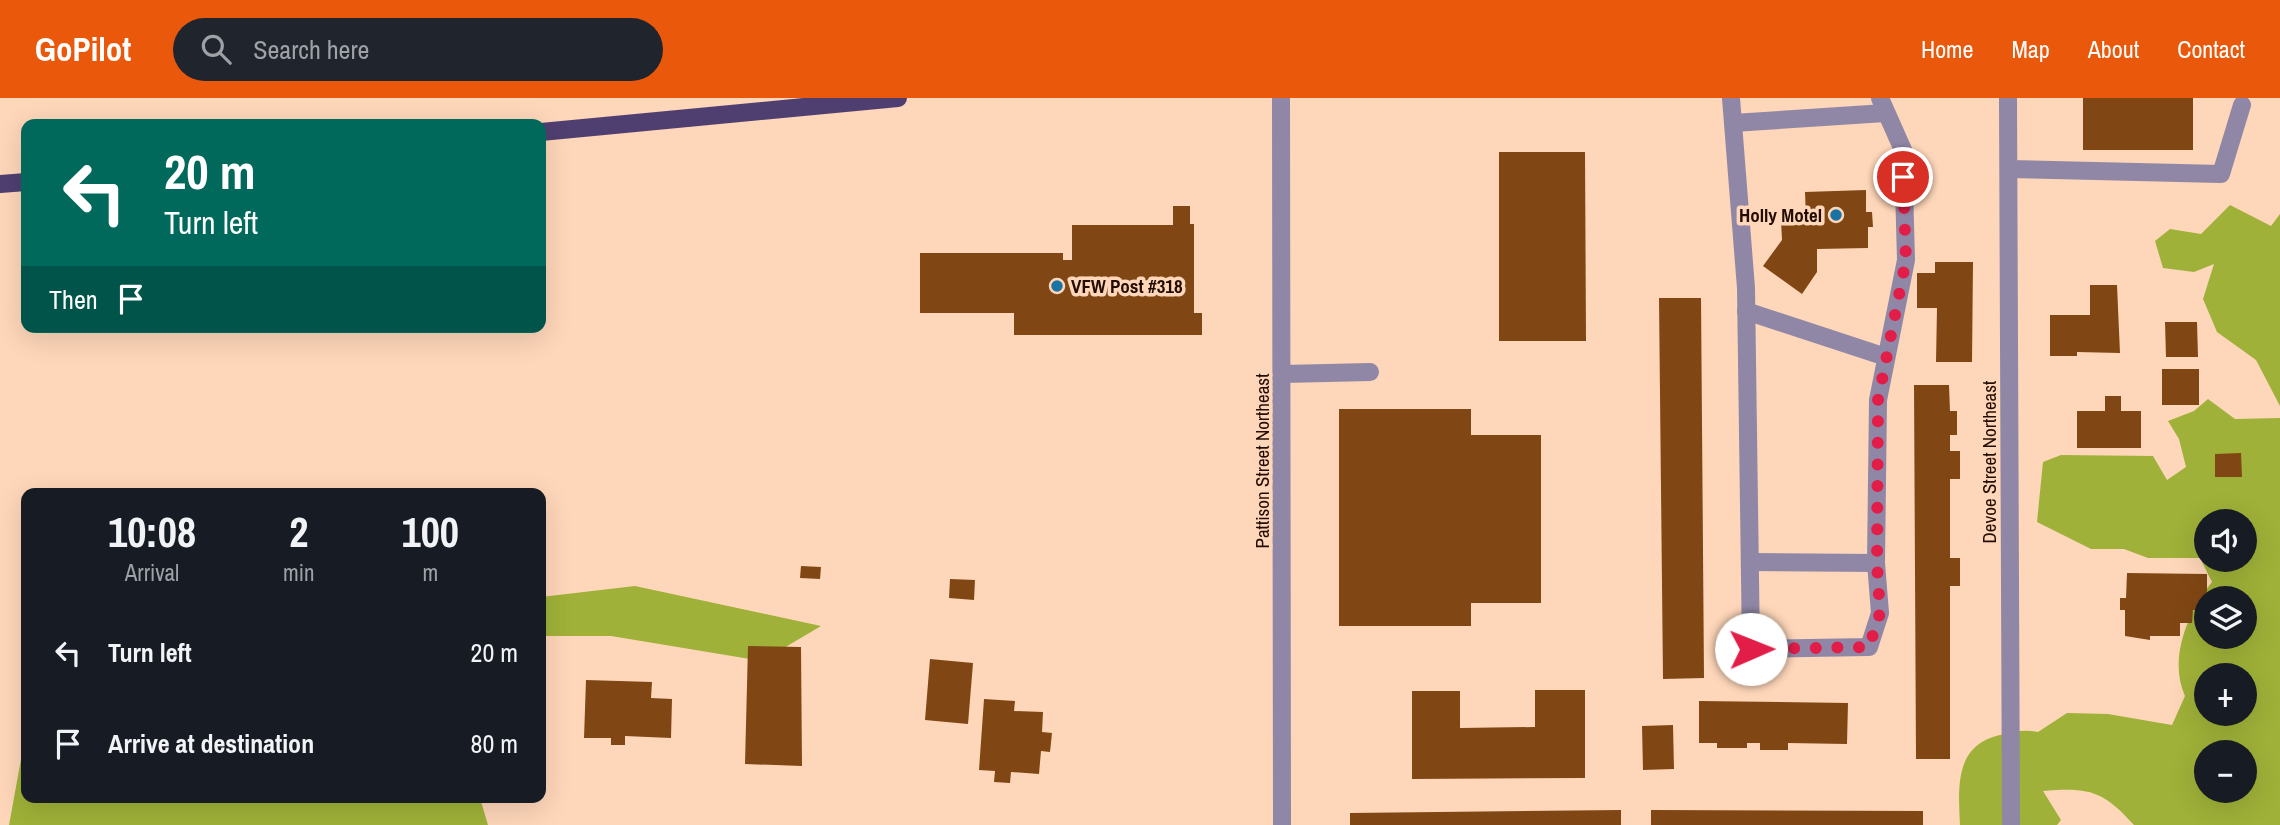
<!DOCTYPE html>
<html lang="en">
<head>
<meta charset="utf-8">
<style>
  :root { --surface:#171b24; --page:#20242c; --text:#f1f3f6; --muted:#9ea1a6; --accent:#ea580c }
  body { margin:0; font-family:"Archivo Narrow",sans-serif; background:var(--page); color:var(--text); height:100vh; display:flex; flex-direction:column; font-size:26px; white-space:nowrap }
  * { box-sizing:border-box; margin:0 }
  p { font-size:23px; color:var(--muted) }
  .icon { flex:none; width:38px; height:38px; fill:none; stroke:currentColor; stroke-width:2; stroke-linecap:round; stroke-linejoin:round }
  .map { position:relative; flex:1; overflow:hidden }
  .sheet { position:absolute; left:21px; top:390px; width:525px; height:315px; display:flex; flex-direction:column; background:var(--surface); border-radius:14px; box-shadow:0 7px 28px #0002 }
  .sheet>* { flex:none }
  .hud { position:absolute; left:21px; top:21px; width:525px; height:214px; border-radius:14px; box-shadow:0 7px 28px #0002; background:#00695c; color:#fff; overflow:hidden }
  .fabs { position:absolute; left:2194px; top:411px; display:grid; gap:14px }
  .fabs a { display:grid; place-items:center; width:63px; height:63px; border-radius:50%; background:var(--surface); box-shadow:0 7px 28px #0002; font-size:35px }
  .pin { position:absolute; display:grid; place-items:center; width:60px; height:60px; color:#fff; margin:-30px; border:4px solid #fff; border-radius:50%; box-shadow:0 2px 7px #0007 }
  .me { position:absolute; width:77px; margin:-38px; rotate:89deg; stroke-linejoin:round; filter:drop-shadow(0 0 5px #0008) }
  .turn { display:flex; align-items:center; gap:24px; height:147px; padding:0 28px; font-size:32px }
  .turn .icon { width:91px; height:91px; stroke-width:2.5 }
  .turn b { display:block; font-size:49px; line-height:60px }
  .then { display:flex; align-items:center; height:66px; padding:0 28px; background:#0003; gap:14px; font-size:26px }
  .eta { display:flex; justify-content:space-evenly; align-items:center; height:119px; text-align:center }
  .eta b { font-size:42px; font-weight:800; line-height:49px }
  ul { padding:0; list-style:none }
  li { display:flex; align-items:center; gap:21px; height:91px; padding:0 28px }
  li div { flex:1 }
  li b { display:block; font-size:26px }
  li em { font-style:normal }
  header { display:flex; align-items:center; gap:42px; box-sizing:border-box; height:98px; padding:0 35px; background:var(--accent); color:#fff }
  header strong { font-size:33px }
  nav { display:flex; gap:38px; margin-inline-start:auto; font-size:24px }
  .search { width:490px; height:63px; background:var(--page); display:flex; align-items:center; gap:18px; box-sizing:border-box; padding:0 24px; border-radius:38px; color:var(--muted); font-size:26px }
  .map>svg:first-child { display:block }
  .forest { fill:#9fb138; fill-rule:evenodd }
  .building { fill:#804714 }
  .lines { fill:none; stroke-linecap:round; stroke-linejoin:round }
  .minor { stroke:#8f87a5; stroke-width:18 }
  .major { stroke:#4f3f71; stroke-width:18 }
  .route { stroke:#e11d48; stroke-width:12; stroke-dasharray:0 21.6 }
  .poi-dot { fill:#1974a3; stroke:#fed6b9; stroke-width:2.5 }
  .labels { text-anchor:middle; dominant-baseline:central; stroke-width:7; stroke-linejoin:round; paint-order:stroke }
  .poi-label { font-size:19px; font-weight:bold; fill:#230c00; stroke:#fed6b9; text-anchor:end }
  .street-label { font-size:19px; fill:#230c00; stroke:#fed6b9 }
</style>
</head>
<body>
<header>
<strong>GoPilot</strong>
<div class="search"><svg class="icon" aria-label="search" viewBox="0 0 24 24"><circle cx="10" cy="10" r="6"/><path d="M15 15l6 6"/></svg>Search here</div>
<nav><a>Home</a><a>Map</a><a>About</a><a>Contact</a></nav>
</header>
<div class="map">
<svg width="2280" height="727" viewBox="0 0 2280 727">
  <rect width="100%" height="100%" fill="#fed6b9"/>
  <g class="forest">
    <polygon points="2230,107 2271,128 2280,116 2280,308 2256,262 2217,234 2203,201 2214,166 2194,174 2163,170 2155,143 2170,131 2201,136"/>
    <path d="M 2208,301 L 2235,321 L 2280,320 L 2280,727 L 2134,727 C 2103,692 2088,689 2043,693 L 2061,722 L 2057,727 L 1960,727 C 1958,688 1955,647 2000,637 C 2014,634 2024,631 2038,634 L 2067,615 L 2108,616 L 2172,627 L 2185,598 C 2168,561 2188,514 2212,484 L 2200,460 L 2148,460 L 2124,451 L 2091,451 L 2037,424 L 2043,364 L 2061,357 L 2153,358 L 2167,382 L 2186,369 L 2179,341 L 2168,323 L 2194,313 ZM 2207,424 L 2245,424 L 2245,462 L 2207,462 ZM 2207,500 L 2245,500 L 2245,539 L 2207,539 ZM 2207,578 L 2245,578 L 2245,616 L 2207,616 ZM 2207,654 L 2245,654 L 2245,693 L 2207,693 Z"/>
    <polygon points="635,488 821,528 762,563 611,538 541,538 541,499"/>
    <polygon points="26,634 26,700 480,700 488,727 9,727"/>
  </g>
  <g class="building">
    <rect x="2083" y="0" width="110" height="52"/>
    <polygon points="1499,54 1585,54 1586,243 1499,243"/>
    <polygon points="1866,92 1866,114 1872,114 1873,129 1868,129 1868,150 1817,151 1817,174 1802,196 1763,168 1782,142 1781,122 1806,121 1805,94"/>
    <polygon points="1173,108 1190,108 1190,126 1194,126 1194,215 1202,215 1202,237 1014,237 1014,215 920,215 920,155 1063,155 1063,162 1072,162 1072,127 1173,127"/>
    <polygon points="1935,164 1973,164 1972,264 1936,264 1937,210 1917,210 1917,175 1935,175"/>
    <polygon points="2090,187 2117,187 2120,255 2077,254 2077,258 2050,258 2050,217 2090,217"/>
    <polygon points="1659,200 1701,200 1704,580 1663,581"/>
    <polygon points="2165,224 2197,224 2198,259 2166,259"/>
    <rect x="2162" y="271" width="37" height="36"/>
    <polygon points="1914,287 1949,287 1950,313 1957,313 1957,337 1950,337 1950,353 1960,353 1960,381 1950,381 1950,460 1960,460 1960,488 1950,488 1950,661 1916,661"/>
    <polygon points="2105,298 2121,298 2121,313 2141,313 2141,350 2077,350 2077,313 2105,313"/>
    <polygon points="1339,311 1471,311 1471,337 1541,337 1541,505 1471,505 1471,528 1339,528"/>
    <polygon points="2241,355 2242,379 2215,379 2215,356"/>
    <polygon points="801,468 821,469 820,481 800,480"/>
    <polygon points="2127,475 2207,476 2207,512 2193,512 2192,525 2180,525 2180,538 2150,538 2150,542 2125,538 2125,512 2120,512 2120,500 2126,500"/>
    <polygon points="950,481 975,482 974,502 949,500"/>
    <polygon points="748,548 801,549 802,668 745,666"/>
    <polygon points="930,561 973,565 968,626 925,622"/>
    <polygon points="586,582 652,584 651,600 672,601 671,640 625,638 625,647 611,647 611,640 584,640"/>
    <polygon points="1535,592 1585,592 1585,680 1412,681 1412,593 1460,593 1460,630 1535,629"/>
    <polygon points="984,601 1015,603 1014,613 1043,614 1042,634 1052,635 1050,654 1041,653 1039,676 1011,674 1010,685 994,684 995,673 979,672"/>
    <polygon points="1699,603 1848,605 1847,646 1788,645 1788,652 1760,652 1760,645 1747,645 1747,650 1717,650 1717,645 1699,645"/>
    <polygon points="1673,627 1674,671 1643,672 1642,628"/>
    <polygon points="1621,712 1621,727 1350,727 1350,715"/>
    <polygon points="1651,712 1923,713 1923,727 1651,727"/>
  </g>
  <g class="lines">
    <g class="minor">
      <polyline points="1281,0 1282,727"/>
      <polyline points="1731,0 1746,190 1751,551 1869,549 1880,515 1876,465 1878,302 1906,162 1903,52 1880,0"/>
      <polyline points="2008,0 2011,727"/>
      <polyline points="1733,25 1885,15"/>
      <polyline points="2009,71 2221,76 2242,7"/>
      <polyline points="1746,213 1886,259"/>
      <polyline points="1283,276 1370,274"/>
      <polyline points="1750,464 1876,465"/>
    </g>
    <g class="major">
      <polyline points="541,34 898,0"/>
      <polyline points="0,86 26,84"/>
    </g>
  </g>
  <g class="lines">
    <polyline class="route" points="1751,551 1869,549 1880,515 1877,465 1878,302 1906,162 1903,79"/>
  </g>
  <g class="poi-dot">
    <circle cx="1836" cy="117" r="7"/>
    <circle cx="1057" cy="188" r="7"/>
  </g>
  <g class="labels">
    <g class="poi-label">
      <text x="1822" y="117">Holly Motel</text>
      <text x="1071" y="188" text-anchor="start">VFW Post #318</text>
    </g>
    <g class="street-label">
      <text transform="translate(1262 363) rotate(-90)">Pattison Street Northeast</text>
      <text transform="translate(1989 364) rotate(-90)">Devoe Street Northeast</text>
    </g>
  </g>
</svg>
<div class="fabs">
<a><svg class="icon" aria-label="sound" viewBox="0 0 24 24"><path d="M4 9h4l5-4v14l-5-4H4zM17 9q2 3 0 6"/></svg></a>
<a><svg class="icon" aria-label="layers" viewBox="0 0 24 24"><path d="M12 4l9 5-9 5-9-5zM3 14l9 5 9-5"/></svg></a>
<a>+</a>
<a>−</a>
</div>
<div class="pin" style="left:1903px;top:79px;background:#d93025"><svg class="icon" aria-label="arrive" viewBox="0 0 24 24"><path d="M6 21V4h12l-3 4 3 4H6"/></svg></div>
<svg class="me" style="left:1751px;top:551px" viewBox="-20 -20 40 40"><circle r="19" fill="#fff"/><path d="M0-13L10 11 0 6-10 11z" fill="#e11d48"/></svg>
<div class="hud">
<div class="turn"><svg class="icon" aria-label="left" viewBox="0 0 24 24"><path d="M17 20v-9H6M10 6l-5 5 5 5"/></svg><div><b>20 m</b>Turn left</div></div>
<div class="then">Then<svg class="icon" aria-label="arrive" viewBox="0 0 24 24"><path d="M6 21V4h12l-3 4 3 4H6"/></svg></div>
</div>
<section class="sheet">
<div class="eta">
<div><b>10:08</b><p>Arrival</p></div>
<div><b>2</b><p>min</p></div>
<div><b>100</b><p>m</p></div>
</div>
<ul>
<li><svg class="icon" aria-label="left" viewBox="0 0 24 24"><path d="M17 20v-9H6M10 6l-5 5 5 5"/></svg><div><b>Turn left</b></div><em>20 m</em></li>
<li><svg class="icon" aria-label="arrive" viewBox="0 0 24 24"><path d="M6 21V4h12l-3 4 3 4H6"/></svg><div><b>Arrive at destination</b></div><em>80 m</em></li>
</ul>
</section>
</div>
</body>
</html>
